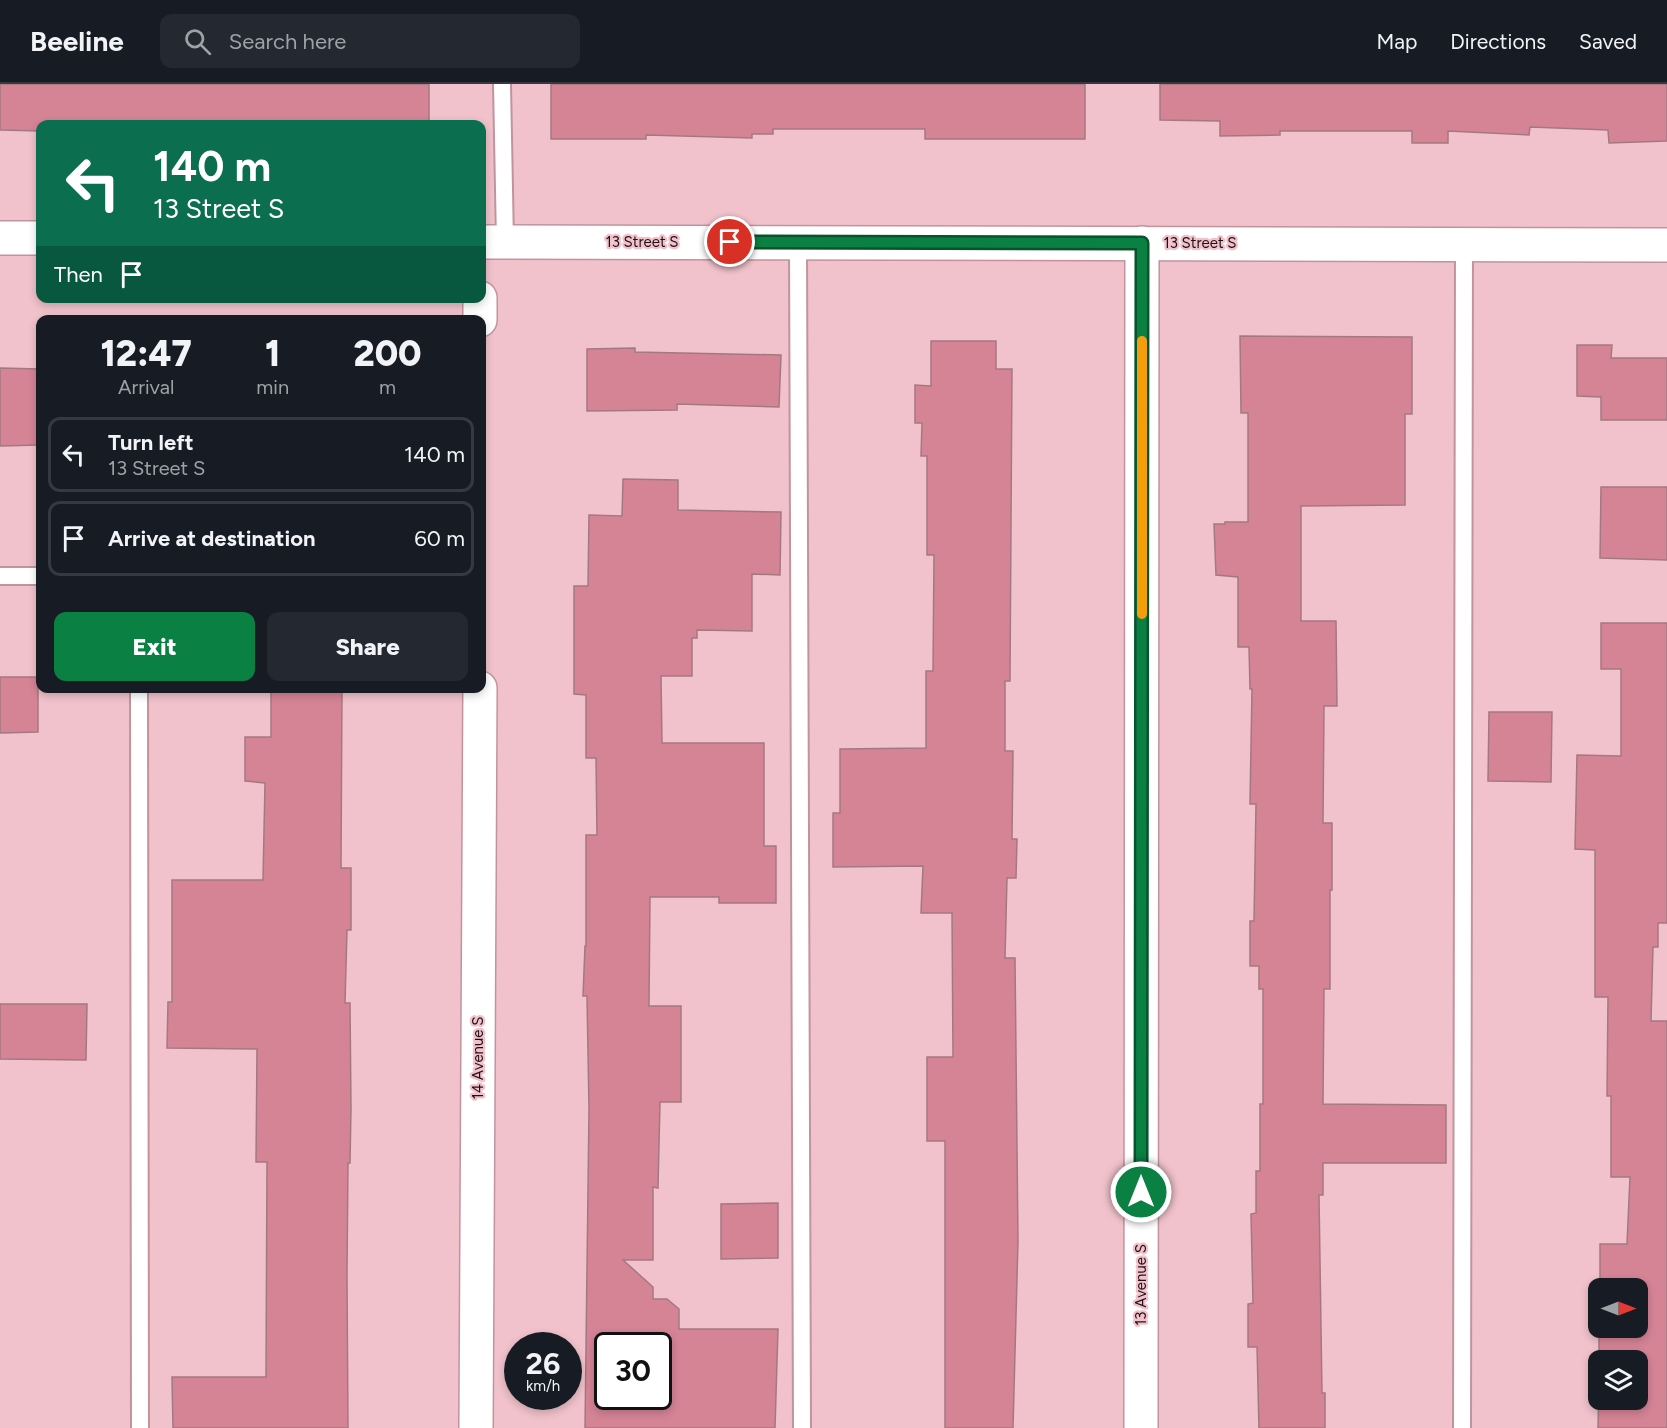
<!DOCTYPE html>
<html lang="en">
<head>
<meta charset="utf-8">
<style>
  :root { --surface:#171b24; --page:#242831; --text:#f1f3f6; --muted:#9ea1a6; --line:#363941; --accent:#0b8043 }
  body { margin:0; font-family:Figtree,sans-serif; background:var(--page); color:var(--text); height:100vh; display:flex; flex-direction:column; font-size:22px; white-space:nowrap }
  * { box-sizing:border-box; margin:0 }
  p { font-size:20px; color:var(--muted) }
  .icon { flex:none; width:33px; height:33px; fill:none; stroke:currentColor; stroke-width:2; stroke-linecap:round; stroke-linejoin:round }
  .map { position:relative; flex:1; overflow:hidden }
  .side { position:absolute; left:36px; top:231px; width:450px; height:378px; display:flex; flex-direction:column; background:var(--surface); border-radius:12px; box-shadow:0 3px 9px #0003 }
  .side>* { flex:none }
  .top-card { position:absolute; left:36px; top:36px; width:450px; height:183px; border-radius:12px; box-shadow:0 3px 9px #0003; background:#0b6e4f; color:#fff; overflow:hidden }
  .needle { width:39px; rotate:90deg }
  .buttons { position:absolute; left:1588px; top:1194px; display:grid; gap:12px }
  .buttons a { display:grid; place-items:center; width:60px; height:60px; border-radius:12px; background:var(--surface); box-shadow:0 3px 9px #0003; font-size:30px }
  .speed { position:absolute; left:504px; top:1248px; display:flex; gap:12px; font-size:30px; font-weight:700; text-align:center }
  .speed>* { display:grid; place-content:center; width:78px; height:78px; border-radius:50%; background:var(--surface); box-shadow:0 3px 9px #0003; line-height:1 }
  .speed small { font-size:15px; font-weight:400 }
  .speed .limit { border:3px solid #111; border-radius:9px; background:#fff; color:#111 }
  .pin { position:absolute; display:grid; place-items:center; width:51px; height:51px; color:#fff; margin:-26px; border:3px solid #fff; border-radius:50%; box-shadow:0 2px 6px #0007 }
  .me { position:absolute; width:66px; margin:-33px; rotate:0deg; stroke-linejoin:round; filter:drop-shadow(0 0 4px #0008) }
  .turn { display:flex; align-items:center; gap:21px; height:126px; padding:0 18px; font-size:27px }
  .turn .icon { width:78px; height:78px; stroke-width:2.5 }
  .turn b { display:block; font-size:42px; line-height:51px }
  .then { display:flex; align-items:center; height:57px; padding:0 18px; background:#0003; gap:12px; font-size:22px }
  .eta { display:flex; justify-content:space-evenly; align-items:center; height:102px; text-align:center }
  .eta b { font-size:36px; font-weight:800; line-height:42px }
  .action { display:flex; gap:12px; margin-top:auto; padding:12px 18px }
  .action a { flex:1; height:69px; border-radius:12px; background:var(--accent); color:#fff; font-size:24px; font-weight:800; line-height:69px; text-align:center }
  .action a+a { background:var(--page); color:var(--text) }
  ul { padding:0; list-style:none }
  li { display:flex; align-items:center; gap:18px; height:75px; margin:0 12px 9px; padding:0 6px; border:3px solid var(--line); border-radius:12px }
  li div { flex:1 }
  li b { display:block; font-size:22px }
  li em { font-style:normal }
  header { display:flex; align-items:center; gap:36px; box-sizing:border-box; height:84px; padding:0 30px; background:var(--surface); border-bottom:2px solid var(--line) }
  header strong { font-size:28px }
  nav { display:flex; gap:33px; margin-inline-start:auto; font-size:21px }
  .search { width:420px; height:54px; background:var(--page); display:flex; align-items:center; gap:15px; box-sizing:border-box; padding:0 21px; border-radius:12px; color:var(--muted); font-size:22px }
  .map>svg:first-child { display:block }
  .building { fill:#d58496; stroke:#a37981; stroke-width:1.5; fill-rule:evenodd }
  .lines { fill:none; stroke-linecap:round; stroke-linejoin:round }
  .service-casing { stroke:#c1949d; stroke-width:20 }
  .minor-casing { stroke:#c1949d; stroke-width:36 }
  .tertiary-casing { stroke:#c1949d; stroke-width:36 }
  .service { stroke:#fff; stroke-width:16 }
  .minor { stroke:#fff; stroke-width:33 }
  .tertiary { stroke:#fff; stroke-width:33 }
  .route-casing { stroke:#07532c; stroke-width:15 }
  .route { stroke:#0b8043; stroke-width:10 }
  .slow { stroke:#f59e0b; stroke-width:10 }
  .labels { text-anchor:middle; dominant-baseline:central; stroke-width:4.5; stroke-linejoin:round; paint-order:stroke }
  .street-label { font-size:15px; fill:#211115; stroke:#f1c2cb }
</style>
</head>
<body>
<header>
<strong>Beeline</strong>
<div class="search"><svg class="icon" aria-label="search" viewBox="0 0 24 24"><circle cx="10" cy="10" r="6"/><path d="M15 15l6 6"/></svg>Search here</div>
<nav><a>Map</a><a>Directions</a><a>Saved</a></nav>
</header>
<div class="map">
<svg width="1667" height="1344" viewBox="0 0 1667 1344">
  <rect width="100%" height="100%" fill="#f1c2cb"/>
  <g class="building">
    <polygon points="0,0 429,0 429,40 40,40 40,47 0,46"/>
    <polygon points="551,0 1085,0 1085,55 925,55 925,45 773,45 773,50 752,50 752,54 646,51 646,55 551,55"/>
    <polygon points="1160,0 1667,0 1667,57 1609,59 1608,46 1530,43 1529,51 1448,47 1448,59 1412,59 1412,47 1280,47 1280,51 1220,52 1220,37 1160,36"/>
    <polygon points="1240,252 1412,253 1412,330 1405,330 1405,421 1301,422 1301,537 1336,537 1337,622 1324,622 1323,739 1332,739 1332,806 1330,806 1330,905 1324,905 1323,1020 1446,1021 1446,1079 1323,1079 1323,1111 1319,1111 1322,1309 1325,1309 1325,1344 1259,1344 1257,1263 1248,1263 1248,1220 1253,1219 1251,1130 1256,1129 1256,1087 1260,1087 1260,1020 1263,1020 1263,905 1259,905 1259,882 1250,882 1250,837 1254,837 1256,720 1250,720 1252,605 1250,605 1249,563 1238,563 1238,493 1216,491 1214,440 1225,440 1225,438 1248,438 1248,329 1241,329"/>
    <polygon points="931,257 996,257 996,285 1012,285 1010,597 1005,597 1005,667 1013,667 1012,755 1017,755 1016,794 1007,794 1005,874 1015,874 1018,1157 1013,1344 945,1344 945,1057 927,1057 927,973 953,973 952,829 921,829 923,782 833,783 833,729 840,729 840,665 926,664 926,587 933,587 934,471 927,471 927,372 921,372 922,339 915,339 915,301 931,302"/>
    <polygon points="1577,261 1612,261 1611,274 1667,274 1667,336 1601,336 1601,313 1577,312"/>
    <polygon points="635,264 635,268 781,271 779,323 677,320 677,326 587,327 587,265"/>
    <polygon points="0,284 40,285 40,361 0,362"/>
    <path d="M 623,395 L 678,396 L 678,426 L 781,428 L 780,491 L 752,490 L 752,547 L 697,546 L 697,554 L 692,554 L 692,592 L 661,592 L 662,659 L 764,659 L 764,762 L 776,762 L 776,819 L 719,819 L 719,813 L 650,813 L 649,922 L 681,922 L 681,1018 L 660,1018 L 658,1104 L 653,1103 L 653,1176 L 623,1176 L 653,1203 L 653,1215 L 667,1215 L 679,1225 L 679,1245 L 778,1245 L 775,1344 L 585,1344 L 589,1025 L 587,912 L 583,912 L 585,862 L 586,862 L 586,751 L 597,751 L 596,674 L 586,674 L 586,611 L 574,610 L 574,502 L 588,502 L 589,431 L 622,432 ZM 608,1262 L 658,1262 L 658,1312 L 608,1312 Z"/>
    <polygon points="1601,403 1667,403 1667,476 1600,474"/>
    <polygon points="1601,539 1667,539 1667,839 1658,839 1658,863 1653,863 1651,937 1667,937 1667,1344 1598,1344 1599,1293 1599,1316 1638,1316 1638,1276 1599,1276 1599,1244 1638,1244 1638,1204 1600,1204 1600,1160 1627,1160 1630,1093 1611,1093 1611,1012 1607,1012 1608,913 1595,913 1595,766 1575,765 1577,671 1621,672 1621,585 1601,585"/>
    <polygon points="0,593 38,593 38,648 0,649"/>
    <polygon points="271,604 342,604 341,784 351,784 351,846 347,846 345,919 350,919 351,1024 350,1079 348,1079 347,1190 348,1344 173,1344 172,1293 266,1293 267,1078 256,1078 257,965 167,964 168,918 172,918 172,796 263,796 265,699 245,697 245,653 271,653"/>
    <polygon points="1489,628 1552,628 1551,698 1488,697"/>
    <polygon points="0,920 87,920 86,976 0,975"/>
    <polygon points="778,1119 778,1174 721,1175 721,1120"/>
  </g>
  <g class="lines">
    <g class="service-casing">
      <g id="service">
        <polyline points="502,0 505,158"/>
        <polyline points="798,158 802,1344"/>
        <polyline points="0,492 40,492"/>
        <polyline points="139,604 140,1344"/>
        <polyline points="1462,1344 1464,160"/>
      </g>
    </g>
    <g class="minor-casing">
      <g id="minor">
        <polyline points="480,214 480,236"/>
        <polyline points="476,1344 480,604"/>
        <polyline points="1141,1344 1142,159"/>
      </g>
    </g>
    <g class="tertiary-casing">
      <g id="tertiary">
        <polyline points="0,154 40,154"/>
        <polyline points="482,158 1667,161"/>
      </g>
    </g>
    <use href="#service" class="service"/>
    <use href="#minor" class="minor"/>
    <use href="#tertiary" class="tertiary"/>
  </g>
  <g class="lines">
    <g class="route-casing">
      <polyline id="route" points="730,158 1142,159 1141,1108"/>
    </g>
    <use href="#route" class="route"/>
    <polyline class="slow" points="1142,530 1142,257"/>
  </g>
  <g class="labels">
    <g class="street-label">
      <text x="642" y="158">13 Street S</text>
      <text x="1200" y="159">13 Street S</text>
      <text transform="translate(478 974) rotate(-90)">14 Avenue S</text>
      <text transform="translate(1141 1201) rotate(-90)">13 Avenue S</text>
    </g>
  </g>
</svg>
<div class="buttons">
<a><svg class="needle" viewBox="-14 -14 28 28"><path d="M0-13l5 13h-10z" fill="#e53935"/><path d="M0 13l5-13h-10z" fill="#9ea1a6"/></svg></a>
<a><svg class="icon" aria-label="layers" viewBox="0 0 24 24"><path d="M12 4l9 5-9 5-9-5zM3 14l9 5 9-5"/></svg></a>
</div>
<div class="speed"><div>26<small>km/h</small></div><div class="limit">30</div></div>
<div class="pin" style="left:730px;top:158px;background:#d93025"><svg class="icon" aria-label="arrive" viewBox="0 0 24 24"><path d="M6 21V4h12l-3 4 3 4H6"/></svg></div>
<svg class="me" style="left:1141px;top:1108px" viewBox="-20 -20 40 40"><circle r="17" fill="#0b8043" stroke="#fff" stroke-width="3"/><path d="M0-11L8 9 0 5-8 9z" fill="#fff"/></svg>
<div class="top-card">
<div class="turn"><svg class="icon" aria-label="left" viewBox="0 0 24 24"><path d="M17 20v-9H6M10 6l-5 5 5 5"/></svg><div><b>140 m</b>13 Street S</div></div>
<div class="then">Then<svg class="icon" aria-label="arrive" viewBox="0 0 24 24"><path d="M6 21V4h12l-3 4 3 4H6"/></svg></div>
</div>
<section class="side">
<div class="eta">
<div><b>12:47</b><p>Arrival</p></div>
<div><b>1</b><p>min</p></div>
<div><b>200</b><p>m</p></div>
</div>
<ul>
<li><svg class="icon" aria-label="left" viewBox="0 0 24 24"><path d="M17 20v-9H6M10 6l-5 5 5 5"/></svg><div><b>Turn left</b><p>13 Street S</p></div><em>140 m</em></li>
<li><svg class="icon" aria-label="arrive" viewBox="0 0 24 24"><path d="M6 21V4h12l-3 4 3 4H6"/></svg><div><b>Arrive at destination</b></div><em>60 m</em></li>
</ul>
<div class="action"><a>Exit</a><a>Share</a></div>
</section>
</div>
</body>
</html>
